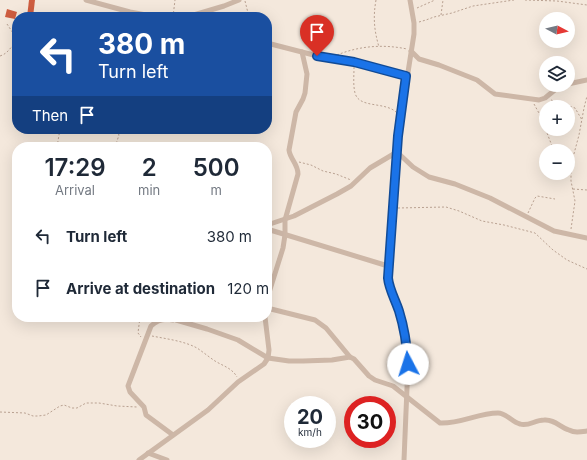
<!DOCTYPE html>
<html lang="en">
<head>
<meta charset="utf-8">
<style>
  :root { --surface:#fff; --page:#f2f2f3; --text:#1f2937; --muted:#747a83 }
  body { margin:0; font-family:Inter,sans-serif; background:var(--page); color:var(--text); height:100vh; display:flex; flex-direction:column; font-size:15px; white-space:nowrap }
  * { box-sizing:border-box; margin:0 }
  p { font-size:13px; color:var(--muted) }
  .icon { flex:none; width:22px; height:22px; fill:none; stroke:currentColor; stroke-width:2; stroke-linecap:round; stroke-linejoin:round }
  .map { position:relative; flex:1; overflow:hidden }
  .sheet { position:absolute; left:12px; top:142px; width:260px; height:180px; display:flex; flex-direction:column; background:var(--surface); border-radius:16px; box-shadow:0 4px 16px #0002 }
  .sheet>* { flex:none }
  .top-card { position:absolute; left:12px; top:12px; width:260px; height:122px; border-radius:16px; box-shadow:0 4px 16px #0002; background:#1a4fa0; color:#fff; overflow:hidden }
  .needle { width:26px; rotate:97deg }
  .fabs { position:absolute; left:539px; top:12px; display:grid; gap:8px }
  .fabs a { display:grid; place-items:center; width:36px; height:36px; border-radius:50%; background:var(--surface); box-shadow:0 4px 16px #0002; font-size:20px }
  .speed { position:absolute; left:284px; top:396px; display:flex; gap:8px; font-size:20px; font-weight:700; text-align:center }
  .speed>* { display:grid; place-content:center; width:52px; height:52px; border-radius:50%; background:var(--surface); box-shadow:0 4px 16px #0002; line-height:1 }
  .speed small { font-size:10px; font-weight:400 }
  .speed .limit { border:6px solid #d22; background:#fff; color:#111 }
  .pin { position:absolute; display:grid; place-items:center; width:34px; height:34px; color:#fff; margin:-41px -17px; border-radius:50% 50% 50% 0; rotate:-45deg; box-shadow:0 0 4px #0007 }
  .pin .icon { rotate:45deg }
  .me { position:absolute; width:44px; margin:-22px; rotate:355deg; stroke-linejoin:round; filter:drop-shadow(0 0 3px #0008) }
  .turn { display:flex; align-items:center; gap:14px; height:84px; padding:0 20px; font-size:18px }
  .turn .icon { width:52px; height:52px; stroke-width:2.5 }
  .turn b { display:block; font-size:28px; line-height:34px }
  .then { display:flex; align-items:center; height:38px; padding:0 20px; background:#0003; gap:8px; font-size:15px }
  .eta { display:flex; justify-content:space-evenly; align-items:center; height:68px; text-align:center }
  .eta b { font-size:24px; font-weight:600; line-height:28px }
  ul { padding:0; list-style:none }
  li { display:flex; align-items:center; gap:12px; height:52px; padding:0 20px }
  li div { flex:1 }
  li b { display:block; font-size:15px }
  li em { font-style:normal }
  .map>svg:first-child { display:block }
  .building { fill:#ce5d40 }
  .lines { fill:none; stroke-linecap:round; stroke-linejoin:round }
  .path { stroke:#b9a191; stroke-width:1; stroke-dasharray:2 2; stroke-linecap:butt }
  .minor { stroke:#cdb7a7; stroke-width:5 }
  .route-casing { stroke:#114b97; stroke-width:10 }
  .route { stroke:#1a73e8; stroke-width:7 }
</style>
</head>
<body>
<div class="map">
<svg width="587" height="460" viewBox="0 0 587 460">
  <rect width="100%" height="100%" fill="#f4e8dc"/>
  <g class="building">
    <polygon points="29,0 35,0 33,17 27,17"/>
    <polygon points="7,9 17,12 15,19 5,17"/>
  </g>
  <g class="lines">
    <g class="path">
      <path d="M 376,0 C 373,17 374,30 379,47"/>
      <polyline points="525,0 557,1 587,5"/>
      <polyline points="245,1 249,17"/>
      <polyline points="417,8 435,0"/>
      <polyline points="441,15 443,0"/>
      <polyline points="173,17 175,0"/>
      <polyline points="419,22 426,20 434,17 452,13 473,6 514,0"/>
      <polyline points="7,24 17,39"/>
      <path d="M 337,55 C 359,46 383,44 407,49"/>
      <path d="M 0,56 C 9,53 10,47 17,41"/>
      <path d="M 354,67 C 354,76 353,85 355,93 C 359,109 386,101 397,113"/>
      <polyline points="551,100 575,108 582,120"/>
      <polyline points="534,104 540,115 554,151"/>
      <polyline points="57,147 60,129"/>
      <polyline points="115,147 119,135 116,129"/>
      <polyline points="299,162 311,165 323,171 336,174 351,180"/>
      <polyline points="573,189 587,190"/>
      <polyline points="398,208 446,207 459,211 482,221 504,225 535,233 553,250 567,260 587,269"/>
      <polyline points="528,213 535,198 537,196 555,199"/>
      <polyline points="571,229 575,201 571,181 571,165 579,135 584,108 587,96"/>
      <polyline points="140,317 138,333 141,337"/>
      <path d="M 152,336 C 167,339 184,341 197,348 C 203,352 209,357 215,361 C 223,366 232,368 237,377"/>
      <polyline points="0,412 25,413 33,416 38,416 46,415 60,406 64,405 72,408 77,408 86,403 99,403 117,406 137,407"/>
    </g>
    <g class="minor">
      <polyline points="86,0 130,12 157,17"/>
      <polyline points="187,17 224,6 239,0"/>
      <polyline points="267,43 333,60 354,62 406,76"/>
      <polyline points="411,51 419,59 439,65 477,80 495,94 539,100 545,98 556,89 565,85"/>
      <polyline points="568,84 587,80"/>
      <polyline points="267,225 294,216 337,194 351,186 370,168 397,152 413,167 429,177 455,184 490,198 554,231 587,238"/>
      <polyline points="267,229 388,266"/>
      <path d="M 267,299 L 283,248 L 285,235 L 285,220 L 298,174 C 298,164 290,159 289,150 L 296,112 L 303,99 L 305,93 L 307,74 L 302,52"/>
      <polyline points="267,308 315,320 326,328 350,357"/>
      <path d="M 176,320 L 207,329 L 238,340 L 268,358 L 289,361 L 303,361 L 332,360 L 350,357 L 354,359 L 369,376 L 375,380 L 393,386 L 440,423 C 460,424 478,413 498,413 C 506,413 512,422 520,424 C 528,427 535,420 544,420 C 554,419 560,427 569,430 C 575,433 580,432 587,431"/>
      <path d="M 173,435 L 146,415 L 144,407 L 130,392 L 128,386 L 151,326 C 158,319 165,318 173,320 L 177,317"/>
      <polyline points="148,453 167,460"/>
      <polyline points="139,460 208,410 238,382 264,364 268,358 269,350 265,317"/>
      <polyline points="404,460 408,364 407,346 399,311 388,284 388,277 398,136 414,34 414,23 410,0"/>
    </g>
  </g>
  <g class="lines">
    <g class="route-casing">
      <path id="route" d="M 317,56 L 354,62 L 406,76 L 398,136 L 388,278 C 389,289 395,299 399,311 C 404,327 407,346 408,364"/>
    </g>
    <use href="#route" class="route"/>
  </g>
</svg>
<div class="fabs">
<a><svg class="needle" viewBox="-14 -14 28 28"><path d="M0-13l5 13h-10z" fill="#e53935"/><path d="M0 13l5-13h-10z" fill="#747a83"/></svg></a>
<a><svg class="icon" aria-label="layers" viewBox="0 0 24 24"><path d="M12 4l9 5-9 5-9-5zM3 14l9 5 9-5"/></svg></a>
<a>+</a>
<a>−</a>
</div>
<div class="speed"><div>20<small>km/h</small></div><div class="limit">30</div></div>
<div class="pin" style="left:317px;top:56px;background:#d93025"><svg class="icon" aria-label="arrive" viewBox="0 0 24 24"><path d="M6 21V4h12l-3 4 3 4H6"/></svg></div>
<svg class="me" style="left:408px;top:364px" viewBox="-20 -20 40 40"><circle r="19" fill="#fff"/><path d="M0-13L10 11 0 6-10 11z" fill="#1a73e8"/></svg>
<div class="top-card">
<div class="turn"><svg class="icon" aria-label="left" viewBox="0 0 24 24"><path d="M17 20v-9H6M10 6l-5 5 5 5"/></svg><div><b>380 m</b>Turn left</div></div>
<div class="then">Then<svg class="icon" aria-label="arrive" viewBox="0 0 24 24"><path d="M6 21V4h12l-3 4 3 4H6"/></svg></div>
</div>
<section class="sheet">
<div class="eta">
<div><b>17:29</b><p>Arrival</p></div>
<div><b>2</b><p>min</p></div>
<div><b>500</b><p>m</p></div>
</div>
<ul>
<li><svg class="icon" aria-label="left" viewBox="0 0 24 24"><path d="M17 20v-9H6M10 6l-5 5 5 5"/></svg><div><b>Turn left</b></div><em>380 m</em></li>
<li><svg class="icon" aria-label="arrive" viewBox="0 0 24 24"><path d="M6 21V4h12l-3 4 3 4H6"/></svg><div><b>Arrive at destination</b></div><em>120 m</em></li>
</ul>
</section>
</div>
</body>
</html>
